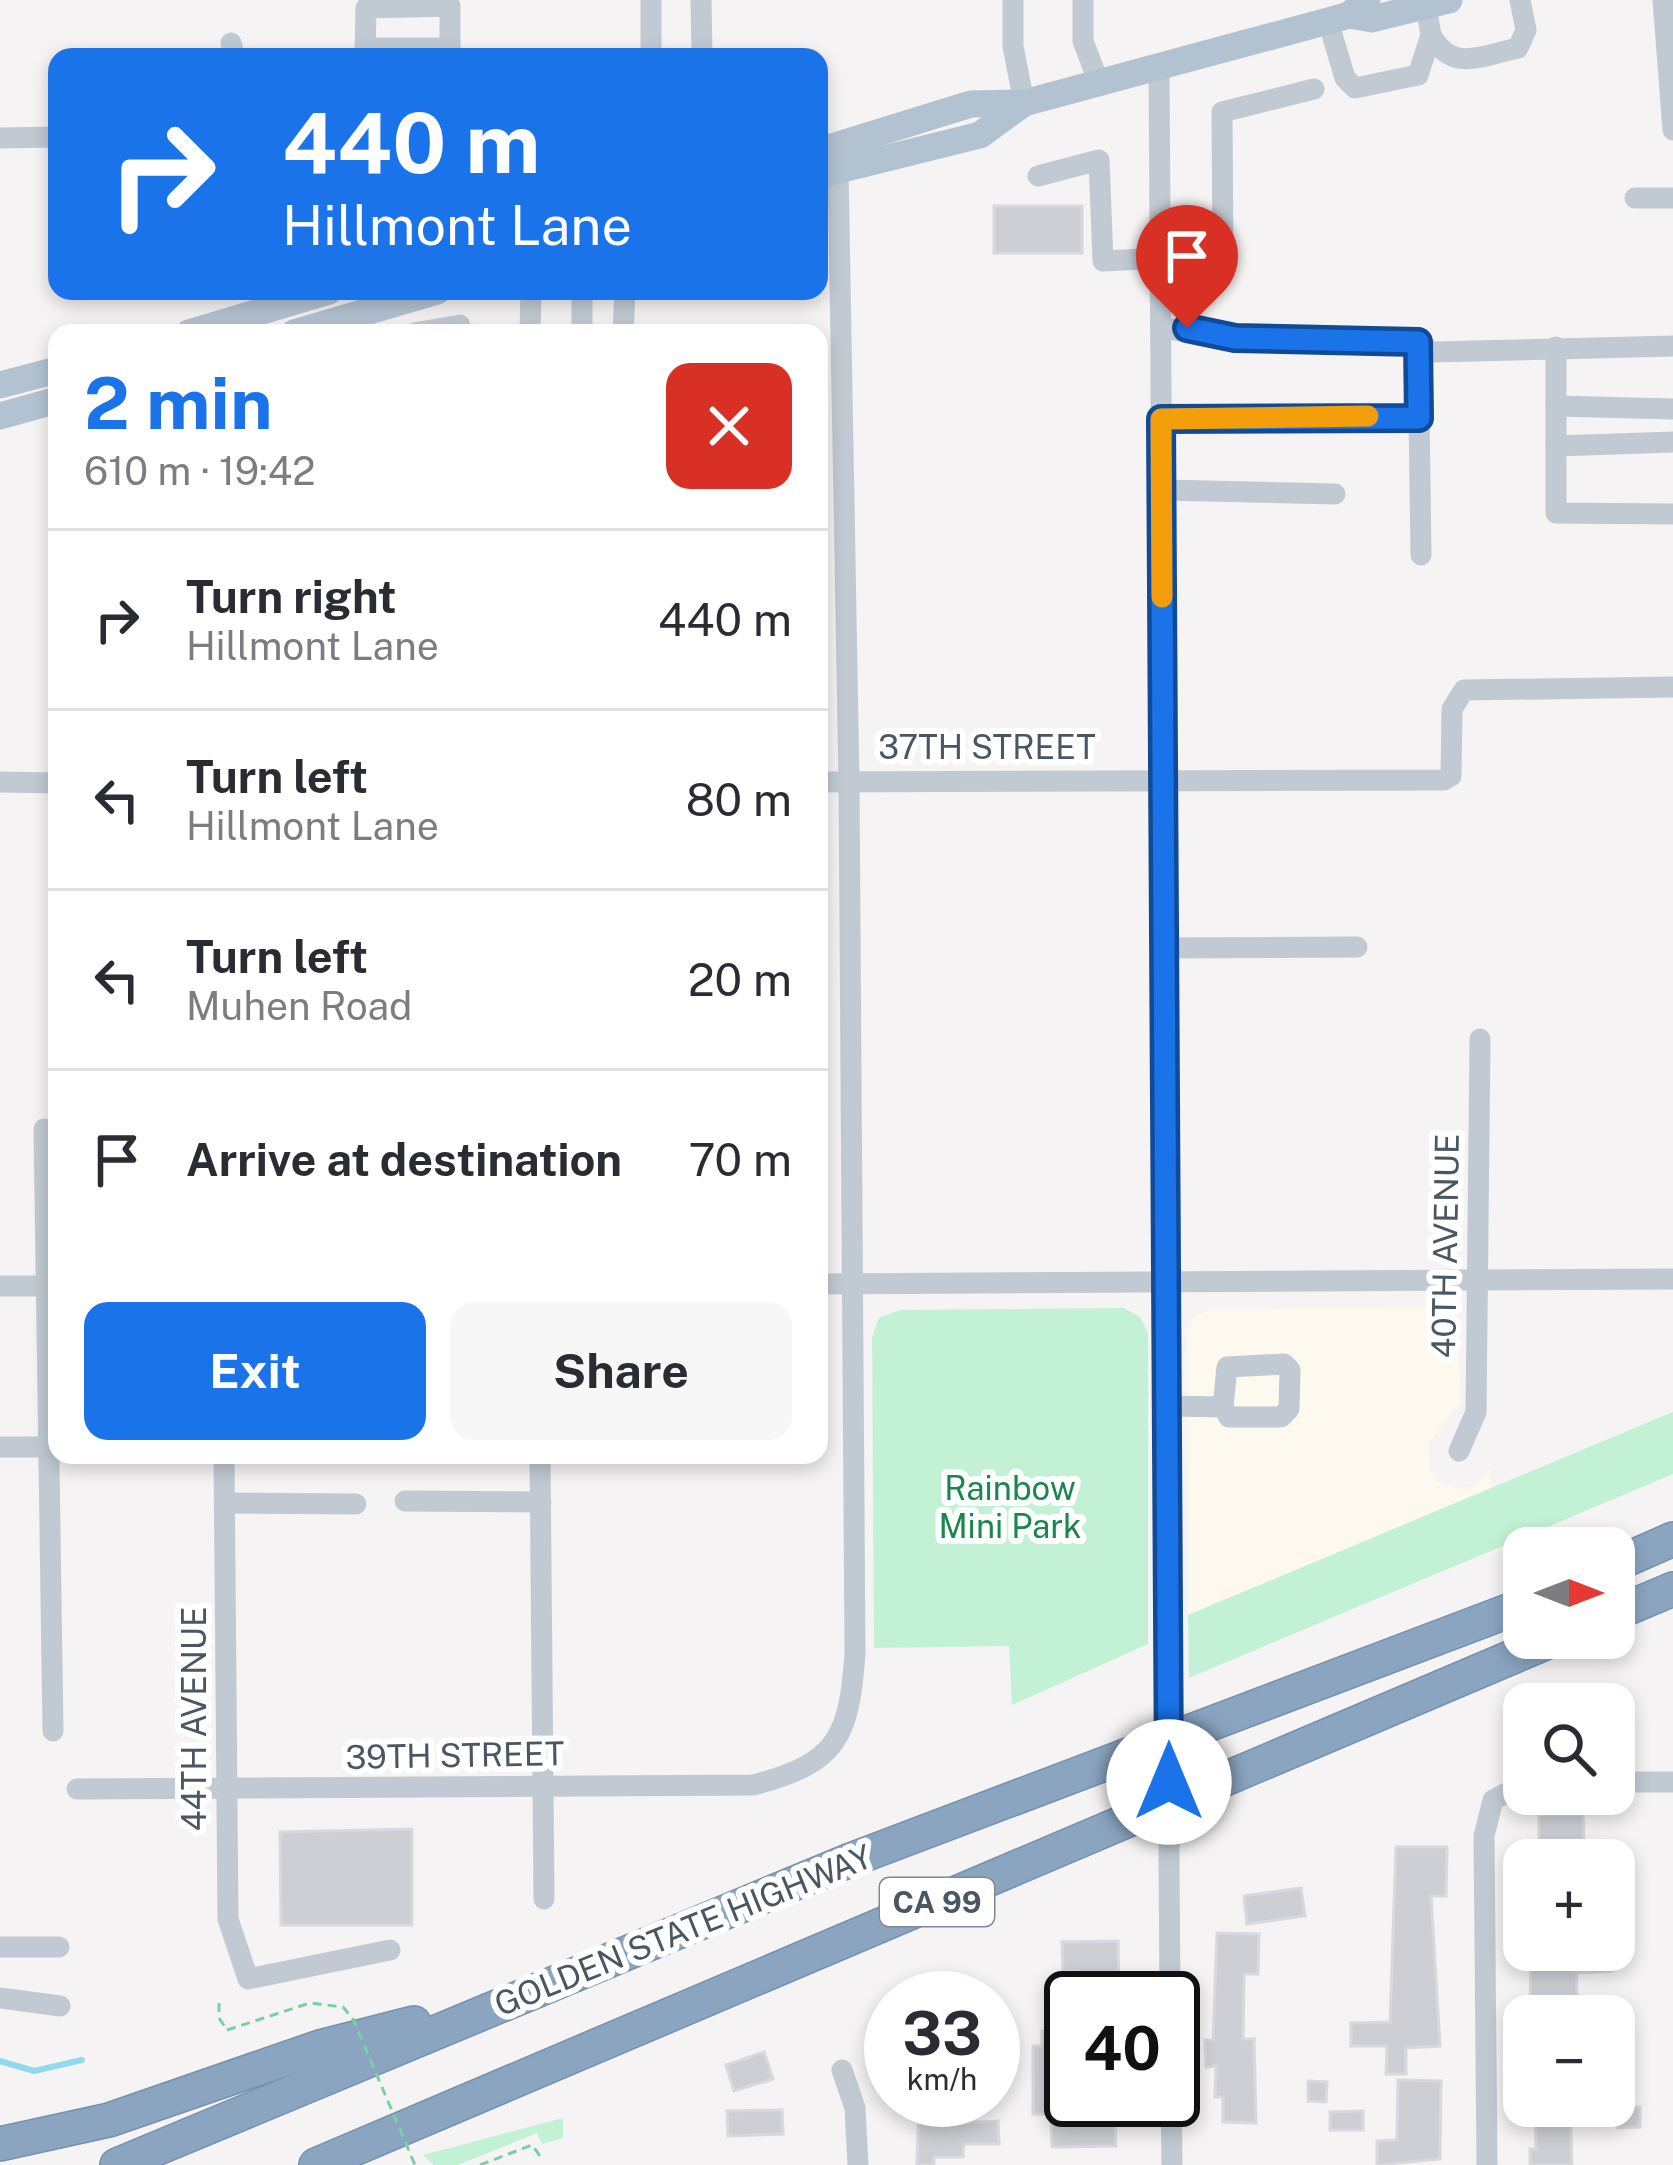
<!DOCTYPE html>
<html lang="en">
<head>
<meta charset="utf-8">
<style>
  :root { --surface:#fff; --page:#f7f7f7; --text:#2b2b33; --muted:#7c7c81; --line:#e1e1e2; --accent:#1a73e8 }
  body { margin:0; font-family:"Public Sans",sans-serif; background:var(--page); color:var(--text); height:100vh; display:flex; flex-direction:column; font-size:45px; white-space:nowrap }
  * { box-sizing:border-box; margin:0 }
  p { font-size:39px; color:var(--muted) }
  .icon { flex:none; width:66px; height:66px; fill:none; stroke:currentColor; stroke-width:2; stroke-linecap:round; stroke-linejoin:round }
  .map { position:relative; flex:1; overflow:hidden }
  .panel { position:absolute; left:48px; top:324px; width:780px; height:1140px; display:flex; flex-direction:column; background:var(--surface); border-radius:24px; box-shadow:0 6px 18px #0003 }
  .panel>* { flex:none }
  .hud { position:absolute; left:48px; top:48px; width:780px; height:252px; border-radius:24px; box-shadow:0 6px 18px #0003; background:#1a73e8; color:#fff; overflow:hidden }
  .needle { width:78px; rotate:90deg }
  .buttons { position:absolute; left:1503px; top:1527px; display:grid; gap:24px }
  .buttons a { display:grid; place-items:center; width:132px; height:132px; border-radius:24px; background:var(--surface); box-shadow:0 6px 18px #0003; font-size:60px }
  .speed { position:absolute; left:864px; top:1971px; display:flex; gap:24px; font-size:60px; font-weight:700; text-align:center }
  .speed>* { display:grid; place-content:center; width:156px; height:156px; border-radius:50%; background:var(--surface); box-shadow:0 6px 18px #0003; line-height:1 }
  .speed small { font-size:30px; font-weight:400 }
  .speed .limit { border:6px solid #111; border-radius:18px; background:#fff; color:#111 }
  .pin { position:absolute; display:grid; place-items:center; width:102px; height:102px; color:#fff; margin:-123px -51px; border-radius:50% 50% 50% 0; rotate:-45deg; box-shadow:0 0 12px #0007 }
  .pin .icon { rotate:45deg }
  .me { position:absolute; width:132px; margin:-66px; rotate:0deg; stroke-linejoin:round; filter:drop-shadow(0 0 9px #0008) }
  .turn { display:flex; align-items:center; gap:42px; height:252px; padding:0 36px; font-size:54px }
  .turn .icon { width:156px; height:156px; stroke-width:2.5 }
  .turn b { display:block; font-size:84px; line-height:102px }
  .round { display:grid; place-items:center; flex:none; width:126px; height:126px; border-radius:24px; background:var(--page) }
  .summary { display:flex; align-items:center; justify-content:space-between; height:204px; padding:0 36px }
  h1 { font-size:72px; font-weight:700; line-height:90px; color:var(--accent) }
  .action { display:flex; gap:24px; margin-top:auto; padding:24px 36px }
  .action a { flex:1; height:138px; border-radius:24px; background:var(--accent); color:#fff; font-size:48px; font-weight:700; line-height:138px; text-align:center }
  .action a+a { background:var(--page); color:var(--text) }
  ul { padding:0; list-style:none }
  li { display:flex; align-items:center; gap:36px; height:180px; padding:0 36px; border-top:3px solid var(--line) }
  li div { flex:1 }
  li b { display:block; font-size:45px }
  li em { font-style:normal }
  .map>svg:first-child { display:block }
  .commercial { fill:#fdf9ef }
  .green { fill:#c3f1d5 }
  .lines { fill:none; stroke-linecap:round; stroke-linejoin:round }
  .stream { stroke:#90daee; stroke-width:6 }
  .building { fill:#cdcfd5; stroke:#d7d9de; stroke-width:3 }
  .highway-casing { stroke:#7690ad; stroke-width:36 }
  .path { stroke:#7ad0a6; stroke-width:3; stroke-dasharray:9 6; stroke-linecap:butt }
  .minor { stroke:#c1cad2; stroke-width:21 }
  .major { stroke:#b3c2d1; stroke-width:27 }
  .highway { stroke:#8ba5c1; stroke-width:33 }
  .path-bridge { stroke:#7ad0a6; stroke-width:3; stroke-dasharray:9 6; stroke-linecap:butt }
  .minor-bridge { stroke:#c1cad2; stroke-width:21 }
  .route-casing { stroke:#114b97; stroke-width:30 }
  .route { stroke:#1a73e8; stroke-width:21 }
  .slow { stroke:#f59e0b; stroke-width:21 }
  .labels { text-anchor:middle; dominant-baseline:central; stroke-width:12; stroke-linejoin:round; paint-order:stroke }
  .shield { fill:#fff; stroke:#808990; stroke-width:3 }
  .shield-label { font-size:30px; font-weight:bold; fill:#4a5661 }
  .street-label { font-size:33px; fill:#4a5661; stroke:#fff }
  .park-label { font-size:33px; fill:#17864f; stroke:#fff }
</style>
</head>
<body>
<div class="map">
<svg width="1673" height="2165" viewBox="0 0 1673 2165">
  <rect width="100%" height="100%" fill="#f5f3f3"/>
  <polygon class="commercial" points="1437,1307 1458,1321 1460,1403 1429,1442 1430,1471 1438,1482 1460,1488 1475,1486 1490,1469 1491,1488 1188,1615 1187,1330 1196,1316 1211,1309"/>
  <g class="green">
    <polygon points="1124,1308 1140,1317 1148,1333 1148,1644 1012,1705 1009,1646 874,1648 872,1337 879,1318 900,1310"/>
    <polygon points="1673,1412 1673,1474 1189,1678 1188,1615"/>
    <polygon points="563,2118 563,2138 542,2144 537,2133 458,2165 434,2165 423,2155"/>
  </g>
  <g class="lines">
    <polyline class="stream" points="0,2061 34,2071 82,2060"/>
  </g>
  <g class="building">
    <rect x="994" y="206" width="88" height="47"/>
    <polygon points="1583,1814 1584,1841 1539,1842 1539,1815"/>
    <polygon points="412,1829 412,1925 281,1925 280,1832"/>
    <polygon points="1396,1847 1447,1847 1446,1896 1431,1896 1440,2046 1406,2048 1406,2074 1386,2074 1387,2046 1351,2046 1351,2023 1390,2022"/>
    <polygon points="1301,1888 1305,1916 1247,1924 1244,1896"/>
    <polygon points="1217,1933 1259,1934 1258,1974 1244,1974 1243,2039 1254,2039 1256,2123 1223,2122 1223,2097 1215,2097 1216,2066 1206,2067 1205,2040 1213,2040"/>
    <polygon points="1118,1941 1119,1998 1080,1998 1079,1971 1063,1971 1062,1942"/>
    <polygon points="1531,1950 1611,1953 1612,1971 1577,1973 1576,2016 1530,2016"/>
    <polygon points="1042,2031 1066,2031 1066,2046 1071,2046 1071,2100 1090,2100 1090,2122 1115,2122 1116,2146 1052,2147 1051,2114 1033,2114 1033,2046 1042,2046"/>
    <polygon points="764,2052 773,2079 734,2091 726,2065"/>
    <polygon points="1398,2080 1441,2081 1440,2159 1377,2165 1377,2141 1397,2140"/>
    <polygon points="1308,2081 1327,2082 1326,2102 1308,2101"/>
    <polygon points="919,2100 940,2100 940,2124 998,2121 999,2144 964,2144 963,2157 934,2157 934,2165 917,2165"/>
    <polygon points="1535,2106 1570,2106 1572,2165 1530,2165 1530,2149 1536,2149"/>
    <polygon points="1618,2107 1640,2107 1640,2127 1618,2128"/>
    <polygon points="782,2110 783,2134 728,2136 727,2111"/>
    <polygon points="1363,2111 1363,2130 1330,2130 1330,2112"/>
  </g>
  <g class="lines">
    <g class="highway-casing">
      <g id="highway">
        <polyline points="1614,1565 1673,1539"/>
        <polyline points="1614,1614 1673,1589"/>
        <polyline points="0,2144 109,2120 320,2047 414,2023"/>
        <polyline points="117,2165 848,1861 1524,1605"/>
        <polyline points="316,2165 1557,1638"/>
      </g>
    </g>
    <g class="path">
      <polyline points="219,2003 219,2018 227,2030"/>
      <polyline points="480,2165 532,2145 540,2156"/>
    </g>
    <g class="minor">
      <polyline points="651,0 651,57"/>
      <polyline points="701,0 702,57"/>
      <polyline points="1013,0 1013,46 1024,103"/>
      <polyline points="1083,0 1083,41 1099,83"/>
      <polyline points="1663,0 1673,130"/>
      <polyline points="1328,21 1345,78 1355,88 1418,75 1431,35 1426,6"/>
      <path d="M 1431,35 C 1452,73 1481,56 1518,48 L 1526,30 L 1520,0"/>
      <polyline points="231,43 235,57"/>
      <polyline points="366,48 450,48"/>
      <polyline points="365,57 366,8 450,6 450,57"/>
      <polyline points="1159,67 1169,1664"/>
      <polyline points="0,138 57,137"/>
      <polyline points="1038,176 1099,160 1103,261 1223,255 1222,112 1314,89"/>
      <polyline points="1635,198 1673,198"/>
      <polyline points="582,291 582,333"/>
      <polyline points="1161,328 1235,338 1418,342 1432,352 1673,346"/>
      <polyline points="414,333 460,325"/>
      <polyline points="530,333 531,291"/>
      <polyline points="623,333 625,291"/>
      <polyline points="1418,342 1421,555"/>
      <polyline points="1556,347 1556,513 1673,514"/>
      <polyline points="1556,406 1673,409"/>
      <polyline points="1161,419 1419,418"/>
      <polyline points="1556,446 1673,442"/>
      <polyline points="1162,490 1335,494"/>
      <polyline points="0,782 57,783"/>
      <polyline points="819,782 1444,780 1451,776 1452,709 1464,690 1673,687"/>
      <polyline points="1163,948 1357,947"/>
      <polyline points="44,1129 53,1731"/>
      <polyline points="819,1284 1673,1279"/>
      <polyline points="0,1286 56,1286"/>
      <polyline points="1167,1406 1223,1407 1227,1367 1284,1364 1290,1370 1289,1409 1281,1417 1229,1417 1223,1407"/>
      <polyline points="0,1447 51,1447"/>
      <polyline points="1459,1451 1476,1412 1480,1039"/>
      <polyline points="224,1455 228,1919 248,1979 390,1950"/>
      <polyline points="540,1455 544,1899"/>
      <polyline points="405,1501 541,1502"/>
      <polyline points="225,1503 356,1504"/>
      <polyline points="1614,1782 1673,1782"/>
      <path d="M 77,1789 L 753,1785 C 839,1763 849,1736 855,1653 L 849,782 L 838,169"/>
      <polyline points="1169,1861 1170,1998"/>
      <polyline points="0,1947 59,1947"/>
      <polyline points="0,1998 60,2006"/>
      <polyline points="842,2070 855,2108 858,2165"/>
      <polyline points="1171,2100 1172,2165"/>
      <polyline points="1487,2165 1484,1836 1493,1800 1524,1784"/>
    </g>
    <g class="major">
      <polyline points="1349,15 1372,19 1449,0"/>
      <polyline points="819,151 971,104 1024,103 1328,21 1349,15 1367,0"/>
      <polyline points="819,175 980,135 1024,103"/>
      <polyline points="189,333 329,291"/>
      <polyline points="294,333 437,291"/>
      <polyline points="0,385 57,370"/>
      <polyline points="0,416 57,400"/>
    </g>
    <use href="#highway" class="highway"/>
    <polyline class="path-bridge" points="227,2030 310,2003 343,2007 353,2019 415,2165"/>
    <polyline class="minor-bridge" points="1169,1664 1169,1861"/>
  </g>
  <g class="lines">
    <g class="route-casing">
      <polyline id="route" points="1169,1782 1161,419 1419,418 1418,342 1235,338 1187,328"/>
    </g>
    <use href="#route" class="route"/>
    <polyline class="slow" points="1162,597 1161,419 1368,416"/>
  </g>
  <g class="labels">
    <rect class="shield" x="880" y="1878" width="114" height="48" rx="9"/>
    <g class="shield-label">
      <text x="937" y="1902">CA 99</text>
    </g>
    <g class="street-label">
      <text x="987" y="747">37TH STREET</text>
      <text transform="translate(1445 1246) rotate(-89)">40TH AVENUE</text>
      <text transform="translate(194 1719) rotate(-90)">44TH AVENUE</text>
      <text transform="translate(455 1755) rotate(-1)">39TH STREET</text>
      <text transform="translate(683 1930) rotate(-22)">GOLDEN STATE HIGHWAY</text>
    </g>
    <g class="park-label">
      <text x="1010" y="1488">Rainbow<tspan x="1010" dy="38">Mini Park</tspan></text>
    </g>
  </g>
</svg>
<div class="buttons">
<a><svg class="needle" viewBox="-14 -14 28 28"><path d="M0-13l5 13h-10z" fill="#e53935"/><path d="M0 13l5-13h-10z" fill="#7c7c81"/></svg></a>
<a><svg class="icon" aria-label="search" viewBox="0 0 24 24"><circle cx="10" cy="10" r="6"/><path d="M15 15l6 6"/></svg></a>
<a>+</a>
<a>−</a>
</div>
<div class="speed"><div>33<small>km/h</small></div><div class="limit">40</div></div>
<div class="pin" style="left:1187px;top:328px;background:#d93025"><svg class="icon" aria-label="arrive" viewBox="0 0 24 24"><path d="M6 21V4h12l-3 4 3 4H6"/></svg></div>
<svg class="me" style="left:1169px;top:1782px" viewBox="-20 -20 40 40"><circle r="19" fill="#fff"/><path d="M0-13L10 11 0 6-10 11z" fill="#1a73e8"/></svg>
<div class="hud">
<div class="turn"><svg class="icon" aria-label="right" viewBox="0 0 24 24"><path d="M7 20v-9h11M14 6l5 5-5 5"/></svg><div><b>440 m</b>Hillmont Lane</div></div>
</div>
<section class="panel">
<div class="summary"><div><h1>2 min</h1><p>610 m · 19:42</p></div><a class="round" style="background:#d93025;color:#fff"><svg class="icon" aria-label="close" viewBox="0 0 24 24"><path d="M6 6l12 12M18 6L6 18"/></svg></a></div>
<ul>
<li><svg class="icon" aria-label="right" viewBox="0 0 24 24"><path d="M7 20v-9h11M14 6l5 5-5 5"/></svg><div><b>Turn right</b><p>Hillmont Lane</p></div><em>440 m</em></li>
<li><svg class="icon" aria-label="left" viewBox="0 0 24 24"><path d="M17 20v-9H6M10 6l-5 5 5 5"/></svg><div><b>Turn left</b><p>Hillmont Lane</p></div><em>80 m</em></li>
<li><svg class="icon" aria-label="left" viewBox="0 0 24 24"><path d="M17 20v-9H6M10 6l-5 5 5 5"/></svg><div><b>Turn left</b><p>Muhen Road</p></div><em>20 m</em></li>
<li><svg class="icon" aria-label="arrive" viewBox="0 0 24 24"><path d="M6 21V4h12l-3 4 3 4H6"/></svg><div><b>Arrive at destination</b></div><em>70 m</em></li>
</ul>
<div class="action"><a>Exit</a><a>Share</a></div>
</section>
</div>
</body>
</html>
